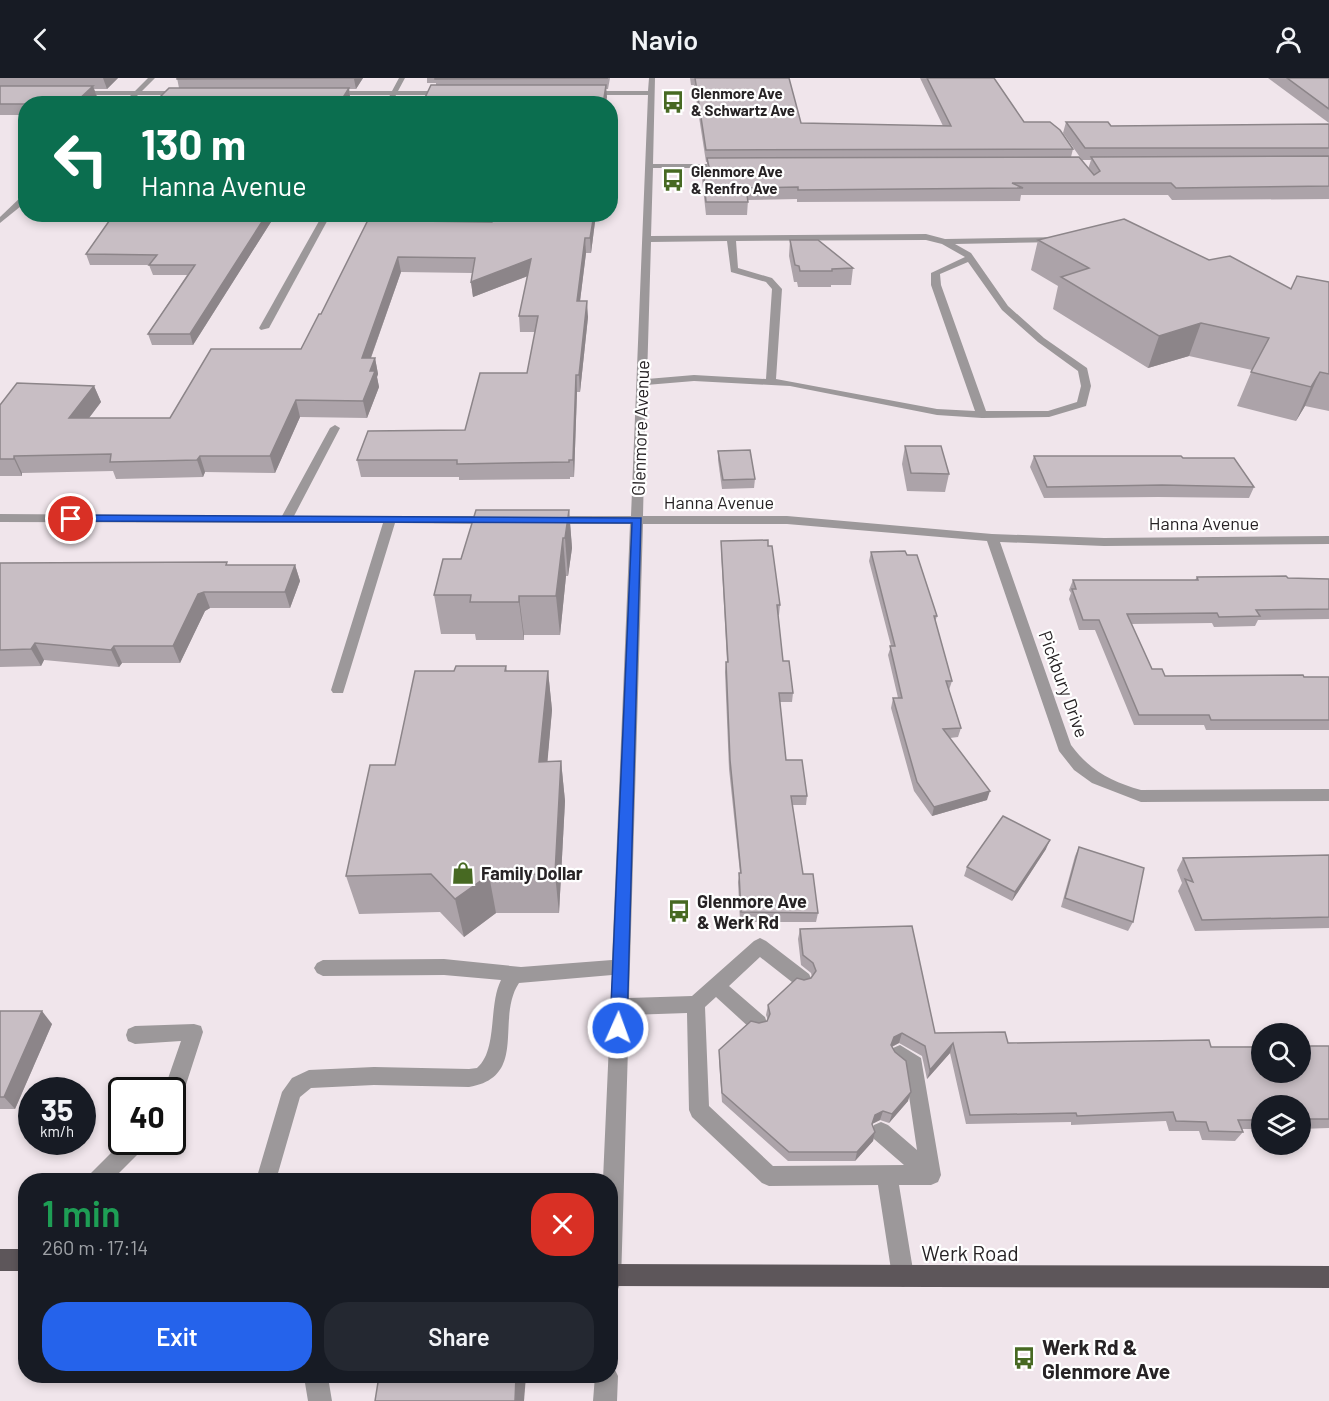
<!DOCTYPE html>
<html lang="en">
<head>
<meta charset="utf-8">
<style>
  :root { --surface:#171b24; --page:#242831; --text:#f1f3f6; --muted:#9ea1a6; --accent:#2563eb }
  body { margin:0; font-family:Barlow,sans-serif; background:var(--page); color:var(--text); height:100vh; display:flex; flex-direction:column; font-size:22px; white-space:nowrap }
  * { box-sizing:border-box; margin:0 }
  p { font-size:20px; color:var(--muted) }
  .icon { flex:none; width:33px; height:33px; fill:none; stroke:currentColor; stroke-width:2; stroke-linecap:round; stroke-linejoin:round }
  .map { position:relative; flex:1; overflow:hidden }
  .panel { position:absolute; left:18px; top:1095px; width:600px; height:210px; display:flex; flex-direction:column; background:var(--surface); border-radius:24px; box-shadow:0 3px 9px #0003 }
  .panel>* { flex:none }
  .top-card { position:absolute; left:18px; top:18px; width:600px; height:126px; border-radius:24px; box-shadow:0 3px 9px #0003; background:#0b6e4f; color:#fff; overflow:hidden }
  .tools { position:absolute; left:1251px; top:945px; display:grid; gap:12px }
  .tools a { display:grid; place-items:center; width:60px; height:60px; border-radius:50%; background:var(--surface); box-shadow:0 3px 9px #0003; font-size:30px }
  .speed { position:absolute; left:18px; top:999px; display:flex; gap:12px; font-size:30px; font-weight:700; text-align:center }
  .speed>* { display:grid; place-content:center; width:78px; height:78px; border-radius:50%; background:var(--surface); box-shadow:0 3px 9px #0003; line-height:1 }
  .speed small { font-size:15px; font-weight:400 }
  .speed .limit { border:3px solid #111; border-radius:9px; background:#fff; color:#111 }
  .pin { position:absolute; display:grid; place-items:center; width:51px; height:51px; color:#fff; margin:-26px; border:3px solid #fff; border-radius:50%; box-shadow:0 2px 6px #0007 }
  .me { position:absolute; width:66px; margin:-33px; rotate:2deg; stroke-linejoin:round; filter:drop-shadow(0 0 4px #0008) }
  .turn { display:flex; align-items:center; gap:21px; height:126px; padding:0 24px; font-size:27px }
  .turn .icon { width:78px; height:78px; stroke-width:2.5 }
  .turn b { display:block; font-size:42px; line-height:51px }
  .round { display:grid; place-items:center; flex:none; width:63px; height:63px; border-radius:24px; background:var(--page) }
  .summary { display:flex; align-items:center; justify-content:space-between; height:102px; padding:0 24px }
  h1 { font-size:36px; font-weight:600; line-height:45px; color:#1e9e55 }
  .action { display:flex; gap:12px; margin-top:auto; padding:12px 24px }
  .action a { flex:1; height:69px; border-radius:24px; background:var(--accent); color:#fff; font-size:24px; font-weight:600; line-height:69px; text-align:center }
  .action a+a { background:var(--page); color:var(--text) }
  header { display:flex; justify-content:space-between; align-items:center; height:78px; padding:0 24px; background:var(--surface); font-size:27px; font-weight:600 }
  .map>svg:first-child { display:block }
  .lines { fill:none; stroke-linecap:round; stroke-linejoin:round }
  .minor { fill:#9c989a; fill-rule:evenodd }
  .major { fill:#5d565a; fill-rule:evenodd }
  .wall { fill:#aca3a9 }
  .shaded-wall { fill:#8c8589 }
  .building { fill:#c8bec4; stroke:#8c8589; stroke-width:1.5 }
  .route { fill:#2563eb; stroke:#184099; stroke-width:1.5 }
  .labels { text-anchor:middle; dominant-baseline:central; stroke-width:4.5; stroke-linejoin:round; paint-order:stroke }
  .far-poi-label { font-size:15px; font-weight:bold; fill:#272325; stroke:#fff; text-anchor:start }
  .street-label { font-size:18px; fill:#272325; stroke:#fff }
  .poi-label { font-size:18px; font-weight:bold; fill:#272325; stroke:#fff; text-anchor:start }
  .near-street-label { font-size:21px; fill:#272325; stroke:#fff }
  .near-poi-label { font-size:21px; font-weight:bold; fill:#272325; stroke:#fff; text-anchor:start }
</style>
</head>
<body>
<header><svg class="icon" aria-label="back" viewBox="0 0 24 24"><path d="M15 5l-7 7 7 7"/></svg>Navio<svg class="icon" aria-label="person" viewBox="0 0 24 24"><circle cx="12" cy="8" r="4"/><path d="M4 21q1-7 8-7t8 7"/></svg></header>
<div class="map">
<svg width="1329" height="1323" viewBox="0 0 1329 1323">
  <rect width="100%" height="100%" fill="#f0e5eb"/>
  <g class="lines">
    <g class="minor">
      <polygon points="148,0 155,0 142,13 183,13 186,15 183,17 138,17 129,26 122,26 131,17 75,17 72,15 75,13 135,13"/>
      <polygon points="399,0 405,0 398,13 447,13 450,15 447,17 396,17 392,26 385,26 390,17 330,17 327,15 330,13 392,13"/>
      <path d="M 649,0 L 655,0 L 653,86 L 726,86 L 730,88 L 726,90 L 653,90 L 651,158 L 926,156 L 945,161 L 1064,159 L 1064,163 L 1061,164 L 955,166 L 971,175 L 1008,228 L 1044,260 L 1087,290 L 1091,308 L 1086,328 L 1049,339 L 982,340 L 937,337 L 790,308 L 694,303 L 646,307 L 643,438 L 787,438 L 992,456 L 1104,460 L 1329,458 L 1329,466 L 1104,468 L 1000,464 L 1071,667 C 1089,692 1112,704 1141,712 L 1329,711 L 1329,723 L 1141,724 L 1092,705 L 1074,692 L 1059,673 L 987,463 L 787,446 L 643,446 L 629,920 L 692,918 L 754,863 L 760,860 L 766,863 L 809,896 L 812,902 L 809,908 L 803,910 L 797,908 L 760,879 L 729,908 L 765,939 L 767,945 L 765,951 L 758,953 L 751,951 L 716,919 L 705,929 L 709,1028 L 773,1088 L 904,1087 L 874,1061 L 871,1054 L 874,1047 L 881,1044 L 888,1047 L 917,1072 L 905,991 L 893,982 L 890,976 L 893,970 L 900,967 L 921,980 L 941,1097 L 938,1104 L 931,1107 L 899,1107 L 914,1198 L 911,1206 L 903,1209 L 895,1206 L 892,1198 L 878,1107 L 769,1108 L 762,1105 L 692,1039 L 689,1032 L 687,935 L 629,937 L 621,1203 L 618,1211 L 610,1214 L 610,1102 L 603,1102 L 612,897 L 519,905 C 495,941 529,999 469,1009 L 374,1007 L 311,1010 L 300,1019 L 276,1102 L 256,1102 L 282,1014 L 292,1000 L 309,992 L 374,989 L 469,991 L 477,990 C 498,972 488,928 501,902 L 444,897 L 323,898 L 317,895 L 314,890 L 317,885 L 323,882 L 444,881 L 521,889 L 612,882 L 630,446 L 550,446 L 544,442 L 550,438 L 631,438 L 648,17 L 588,17 L 585,15 L 588,13 L 648,13 ZM 926,162 L 942,166 L 965,179 L 931,195 L 931,207 L 975,333 L 937,331 L 776,301 L 782,211 L 772,200 L 738,190 L 736,163 ZM 727,163 L 731,194 L 766,204 L 772,211 L 766,301 L 694,297 L 647,301 L 651,164 ZM 968,184 L 1002,232 L 1038,264 L 1078,293 L 1081,308 L 1077,324 L 1048,333 L 986,333 L 941,207 L 940,196 Z"/>
      <polygon points="23,117 26,117 26,124 0,145 0,139"/>
      <polygon points="323,136 331,136 269,250 261,252 259,250"/>
      <polygon points="335,347 340,350 294,438 493,438 499,442 493,446 395,445 343,615 333,615 331,612 383,445 0,444 0,436 282,438 330,350"/>
      <polygon points="194,946 201,948 203,954 182,1019 179,1026 172,1028 172,1012 164,1012 181,963 135,966 128,963 126,957 128,951 135,948"/>
      <polygon points="122,1064 146,1064 143,1071 112,1102 88,1102 91,1095"/>
      <polygon points="610,1288 614,1290 618,1298 617,1323 593,1323 595,1298 610,1298"/>
      <polygon points="307,1298 330,1298 329,1305 332,1323 308,1323 305,1305"/>
    </g>
    <g class="major">
      <rect x="0" y="1171" width="26" height="22"/>
      <polygon points="610,1186 1329,1188 1329,1210 610,1208"/>
    </g>
  </g>
  <g class="wall">
    <polygon points="0,0 118,0 107,11 94,11 97,19 90,26 26,26 26,37 0,37"/>
    <polygon points="177,0 363,0 356,11 349,11 350,19 159,23 158,21 179,10"/>
    <polygon points="427,0 610,0 608,11 606,11 606,26 422,26 436,7 436,5 427,5"/>
    <polygon points="690,0 789,0 801,45 943,48 920,0 994,0 1024,44 1073,71 1071,79 1088,91 1091,82 1082,82 1063,55 1066,44 1111,48 1329,46 1329,121 1172,122 1168,117 1021,117 1020,123 797,124 797,121 748,122 747,137 706,137 702,101 703,89 707,89 707,84 706,84 694,7 691,7"/>
    <polygon points="1268,0 1329,0 1329,45"/>
    <polygon points="114,136 276,136 193,267 152,267 148,256 187,197 153,197 149,187 90,187 86,176"/>
    <polygon points="494,136 596,136 591,175 586,175 580,223 588,239 580,314 577,314 574,399 570,399 570,401 459,402 459,399 361,399 357,382 465,352 527,295 535,254 520,254 519,238 528,198 473,219 471,204 472,195 401,194 371,280 375,280 378,296 377,299 379,309 367,340 300,339 275,395 205,394 203,399 116,401 113,393 22,395 22,398 0,398 0,327 94,308 101,324 89,340 170,340 301,271 321,236 421,143 492,144"/>
    <polygon points="790,162 853,190 851,207 831,207 831,209 798,209 797,204 794,204 789,178"/>
    <polygon points="1038,162 1209,182 1291,211 1329,204 1329,333 1305,328 1296,343 1237,328 1252,292 1189,278 1148,290 1053,231 1058,208 1031,192"/>
    <polygon points="905,368 949,396 945,414 907,413 902,386"/>
    <polygon points="718,373 755,401 754,410 722,411 718,382"/>
    <polygon points="1034,378 1183,380 1254,409 1249,420 1158,419 1044,420 1030,389"/>
    <polygon points="569,432 572,470 568,498 566,498 560,557 524,557 524,562 476,562 475,556 441,556 434,517 461,481"/>
    <polygon points="721,463 768,468 780,527 779,537 778,537 783,583 793,615 792,624 780,624 786,682 807,718 806,727 792,727 803,796 818,835 816,844 740,844 738,804 740,795 729,691 725,594 726,584 727,584 721,472"/>
    <polygon points="871,474 937,538 935,544 952,603 949,612 961,650 958,659 950,660 987,722 932,738 914,713 891,630 893,620 898,620 888,577 891,568 869,483"/>
    <polygon points="0,485 228,487 295,487 300,503 290,530 210,530 205,533 180,585 122,585 119,589 44,582 41,588 0,589"/>
    <polygon points="1197,499 1329,501 1329,541 1258,542 1255,548 1214,549 1212,545 1131,546 1152,591 1165,598 1329,599 1329,652 1206,652 1204,647 1134,647 1095,552 1079,552 1069,521 1071,515 1069,512 1073,502 1195,502"/>
    <polygon points="506,588 507,593 548,593 552,632 547,684 561,683 565,723 559,835 496,835 464,859 440,834 359,836 346,798 395,687 454,593"/>
    <polygon points="1079,769 1133,844 1128,853 1061,829 1075,778"/>
    <polygon points="1046,771 1012,823 964,798 967,789"/>
    <polygon points="1329,777 1329,850 1195,853 1178,813 1182,805 1177,792 1183,780"/>
    <polygon points="800,851 935,955 1008,965 1211,969 1329,968 1329,1050 1300,1051 1300,1028 1262,1028 1262,1051 1242,1051 1243,1054 1235,1063 1202,1062 1199,1053 1169,1053 1166,1043 1071,1047 1071,1044 966,1046 950,975 927,1001 922,978 899,965 892,969 908,1023 889,1045 880,1042 872,1046 875,1054 873,1063 855,1083 788,1083 722,1024 719,982 719,972 759,945 767,943 768,942 766,937 768,927 804,902 811,900 812,899 811,895 801,887 798,861"/>
    <polygon points="0,933 52,946 15,1031 0,1031"/>
  </g>
  <g class="shaded-wall">
    <polygon points="103,0 118,0 107,11"/>
    <polygon points="355,0 363,0 356,11 354,1"/>
    <polygon points="606,7 607,19 606,26 603,26"/>
    <polygon points="93,8 97,19 90,26 70,26"/>
    <polygon points="349,10 350,19 346,26 339,26"/>
    <polygon points="267,136 276,136 193,267 190,256"/>
    <polygon points="416,136 423,136 415,158 413,143"/>
    <polygon points="594,136 596,136 591,175 590,160"/>
    <polygon points="585,160 586,175 578,239 577,223"/>
    <polygon points="398,179 401,194 365,296 362,280"/>
    <polygon points="531,181 533,196 473,219 471,204"/>
    <polygon points="587,223 588,239 580,314 579,297"/>
    <polygon points="1201,245 1189,278 1148,290 1159,258"/>
    <polygon points="375,280 378,296 377,299 379,309 367,340 363,323 370,293"/>
    <polygon points="1320,294 1305,328 1296,343 1311,309"/>
    <polygon points="576,297 577,314 574,399 573,382"/>
    <polygon points="94,308 101,324 76,357 69,340"/>
    <polygon points="296,322 300,339 275,395 270,378"/>
    <polygon points="14,378 22,395 22,398 14,381"/>
    <polygon points="200,378 205,394 203,399 197,382"/>
    <polygon points="569,432 572,470 568,498 565,460"/>
    <polygon points="563,460 566,498 560,557 556,518"/>
    <polygon points="295,487 300,503 290,530 285,514"/>
    <polygon points="204,514 210,530 205,533 180,585 173,568 198,516"/>
    <polygon points="519,518 524,557 524,562 519,524"/>
    <polygon points="35,565 44,582 41,588 31,571"/>
    <polygon points="114,568 122,585 119,589 111,572"/>
    <polygon points="548,593 552,632 544,723 539,684"/>
    <polygon points="561,683 565,723 559,835 555,796"/>
    <polygon points="990,713 987,722 932,738 934,729"/>
    <polygon points="1050,762 1046,771 1012,823 1015,814"/>
    <polygon points="489,797 496,835 464,859 455,821"/>
    <polygon points="42,933 52,946 15,1031 4,1019"/>
    <polygon points="902,955 899,965 891,969 888,977 894,959"/>
    <polygon points="953,965 950,975 927,1001 930,992"/>
    <polygon points="911,1014 908,1023 889,1045 892,1036"/>
    <polygon points="883,1033 880,1042 872,1046 875,1037"/>
    <polygon points="875,1054 873,1063 855,1083 857,1074"/>
    <polygon points="516,1298 526,1298 524,1323 515,1323"/>
  </g>
  <g class="building">
    <polygon points="177,0 355,0 177,1"/>
    <polygon points="435,0 608,0 435,1"/>
    <polygon points="695,0 789,0 801,45 951,48 927,0 994,0 1024,44 1050,44 1060,52 1073,71 706,72"/>
    <polygon points="1287,0 1329,0 1329,31"/>
    <polygon points="431,7 606,7 603,26 422,26"/>
    <polygon points="0,8 93,8 76,24 70,26 0,26"/>
    <polygon points="169,10 349,10 339,26 156,26 161,21 158,21"/>
    <polygon points="1066,44 1108,44 1111,48 1329,46 1329,70 1085,70"/>
    <polygon points="1329,78 1329,108 1176,110 1171,105 1012,105 1023,110 798,112 798,109 746,110 748,124 706,124 703,89 709,89 707,80 1079,79 1094,97 1100,93 1091,79"/>
    <polygon points="114,136 267,136 190,256 148,256 195,187 149,187 157,177 86,176"/>
    <polygon points="371,136 416,136 413,143 492,144 494,136 594,136 590,160 585,160 577,223 587,223 579,297 576,297 573,382 569,382 569,384 457,386 457,382 357,382 368,353 465,352 480,295 527,295 538,238 519,238 531,181 471,204 475,180 398,179 362,280 375,280 370,293 375,293 363,323 296,322 270,378 200,378 197,382 110,384 111,376 14,378 14,381 0,381 0,327 17,305 94,308 69,340 170,340 211,271 301,271 319,236 321,236"/>
    <polygon points="1124,141 1209,182 1230,178 1291,211 1297,198 1329,204 1329,296 1320,294 1311,309 1251,294 1269,260 1201,245 1159,258 1061,199 1089,190 1038,162"/>
    <polygon points="790,162 818,162 853,190 832,191 832,193 800,193 799,188 795,187"/>
    <polygon points="905,368 941,368 949,396 911,395"/>
    <polygon points="750,372 755,401 723,402 718,373"/>
    <polygon points="1034,378 1181,378 1183,380 1234,380 1254,409 1162,407 1047,409"/>
    <polygon points="476,432 569,432 565,460 563,460 556,518 519,518 519,524 470,524 471,517 434,517 443,481 461,481"/>
    <polygon points="768,462 768,468 772,468 780,527 777,527 783,583 789,583 793,615 779,615 786,682 802,682 807,718 791,718 803,796 813,796 818,835 741,834 739,795 741,795 730,682 726,584 728,584 721,463"/>
    <polygon points="905,473 907,477 917,477 937,538 934,538 952,603 946,603 961,650 943,651 990,713 934,729 917,704 893,620 902,620 890,568 895,568 871,474"/>
    <polygon points="227,484 226,487 295,487 285,514 204,514 198,516 173,568 114,568 111,572 35,565 31,571 0,572 0,485"/>
    <polygon points="1286,498 1288,500 1329,501 1329,531 1256,532 1260,538 1219,539 1217,535 1127,536 1152,591 1162,591 1165,598 1303,597 1304,599 1329,599 1329,642 1211,642 1209,637 1139,637 1099,542 1083,542 1072,511 1076,511 1073,502 1198,502 1197,499"/>
    <polygon points="456,588 506,588 505,593 548,593 539,684 561,683 555,796 489,797 455,821 431,796 346,798 370,687 395,687 415,593 454,593"/>
    <polygon points="1003,738 1050,762 1015,814 967,789"/>
    <polygon points="1079,769 1144,790 1133,844 1065,820"/>
    <polygon points="1329,777 1329,839 1202,842 1185,801 1193,804 1183,780"/>
    <polygon points="912,848 935,955 1005,954 1008,965 1209,962 1211,969 1262,969 1262,994 1300,994 1300,968 1329,968 1329,1041 1300,1041 1300,1028 1262,1028 1262,1042 1238,1042 1243,1054 1209,1053 1206,1044 1176,1043 1173,1034 1077,1038 1076,1035 970,1037 953,965 930,992 925,968 902,955 894,959 891,967 895,974 906,983 911,1014 892,1036 883,1033 875,1037 872,1046 875,1054 857,1074 789,1074 722,1015 719,972 751,943 759,945 767,943 770,936 768,927 797,900 804,902 811,900 816,893 813,885 803,877 800,851"/>
    <polygon points="0,933 42,933 4,1019 0,1019"/>
    <polygon points="379,1298 516,1298 515,1323 375,1323"/>
  </g>
  <polygon class="route" points="71,437 641,440 627,950 624,956 618,958 612,956 610,950 632,445 67,443 66,441"/>
  <defs>
    <g id="bus-bare" transform="scale(1.8)"><path d="M-5-6H5V4H4V6H2V4H-2V6H-4V4H-5ZM-3.5-4V0h7V-4ZM-3.5 1.2v1.5H-2V1.2ZM2 1.2v1.5H3.5V1.2Z" fill="#476922" stroke="#fff" stroke-width="2.5" paint-order="stroke"/></g>
    <g id="shop-bare" transform="scale(1.8)"><path d="M-5-2.5h2.3a2.7 3.5 0 0 1 5.4 0H5L5.5 6h-11ZM-1.5-2.5h3a1.5 2.3 0 0 0-3 0Z" fill="#476922" stroke="#fff" stroke-width="2.5" paint-order="stroke"/></g>
  </defs>
  <g fill-rule="evenodd">
    <use href="#bus-bare" x="673" y="24"/>
    <use href="#bus-bare" x="673" y="102"/>
    <use href="#shop-bare" x="463" y="795"/>
    <use href="#bus-bare" x="679" y="833"/>
    <use href="#bus-bare" x="1024" y="1280"/>
  </g>
  <g class="labels">
    <g class="far-poi-label">
      <text x="691" y="15">Glenmore Ave<tspan x="691" dy="17">&amp; Schwartz Ave</tspan></text>
      <text x="691" y="93">Glenmore Ave<tspan x="691" dy="17">&amp; Renfro Ave</tspan></text>
    </g>
    <g class="street-label">
      <text transform="translate(640 350) rotate(-88)">Glenmore Avenue</text>
      <text x="719" y="424">Hanna Avenue</text>
      <text x="1204" y="445">Hanna Avenue</text>
      <text transform="translate(1064 606) rotate(70)">Pickbury Drive</text>
    </g>
    <g class="poi-label">
      <text x="481" y="795">Family Dollar</text>
      <text x="697" y="823">Glenmore Ave<tspan x="697" dy="21">&amp; Werk Rd</tspan></text>
    </g>
    <g class="near-street-label">
      <text x="970" y="1174">Werk Road</text>
    </g>
    <g class="near-poi-label">
      <text x="1042" y="1268">Werk Rd &amp;<tspan x="1042" dy="24">Glenmore Ave</tspan></text>
    </g>
  </g>
</svg>
<div class="tools">
<a><svg class="icon" aria-label="search" viewBox="0 0 24 24"><circle cx="10" cy="10" r="6"/><path d="M15 15l6 6"/></svg></a>
<a><svg class="icon" aria-label="layers" viewBox="0 0 24 24"><path d="M12 4l9 5-9 5-9-5zM3 14l9 5 9-5"/></svg></a>
</div>
<div class="speed"><div>35<small>km/h</small></div><div class="limit">40</div></div>
<div class="pin" style="left:71px;top:441px;background:#d93025"><svg class="icon" aria-label="arrive" viewBox="0 0 24 24"><path d="M6 21V4h12l-3 4 3 4H6"/></svg></div>
<svg class="me" style="left:618px;top:950px" viewBox="-20 -20 40 40"><circle r="17" fill="#2563eb" stroke="#fff" stroke-width="3"/><path d="M0-11L8 9 0 5-8 9z" fill="#fff"/></svg>
<div class="top-card">
<div class="turn"><svg class="icon" aria-label="left" viewBox="0 0 24 24"><path d="M17 20v-9H6M10 6l-5 5 5 5"/></svg><div><b>130 m</b>Hanna Avenue</div></div>
</div>
<section class="panel">
<div class="summary"><div><h1>1 min</h1><p>260 m · 17:14</p></div><a class="round" style="background:#d93025;color:#fff"><svg class="icon" aria-label="close" viewBox="0 0 24 24"><path d="M6 6l12 12M18 6L6 18"/></svg></a></div>
<div class="action"><a>Exit</a><a>Share</a></div>
</section>
</div>
</body>
</html>
